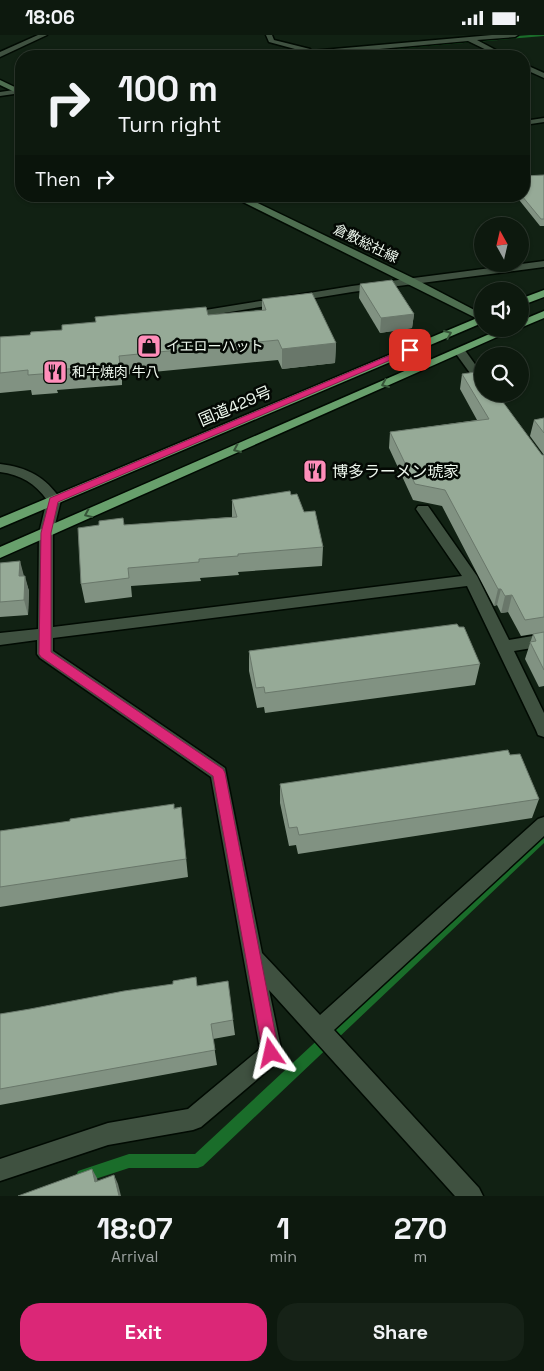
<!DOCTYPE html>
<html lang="en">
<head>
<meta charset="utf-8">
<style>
  :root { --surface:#0d190e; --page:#162217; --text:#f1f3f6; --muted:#9aa09e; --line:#2d382e; --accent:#db2777 }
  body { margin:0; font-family:"Space Grotesk","Noto Sans JP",sans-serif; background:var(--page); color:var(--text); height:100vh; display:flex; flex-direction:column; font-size:19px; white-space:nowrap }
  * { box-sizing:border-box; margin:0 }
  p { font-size:16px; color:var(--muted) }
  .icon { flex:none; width:28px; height:28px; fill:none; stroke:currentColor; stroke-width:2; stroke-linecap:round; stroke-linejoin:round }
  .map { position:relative; height:1161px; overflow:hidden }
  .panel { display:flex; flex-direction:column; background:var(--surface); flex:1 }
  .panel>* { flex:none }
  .top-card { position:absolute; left:15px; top:15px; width:515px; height:152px; border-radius:20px; box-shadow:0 1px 4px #0004,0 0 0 1px var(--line); background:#0d190e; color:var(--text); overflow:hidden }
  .needle { width:32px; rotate:352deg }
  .tools { position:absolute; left:474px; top:182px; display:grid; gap:10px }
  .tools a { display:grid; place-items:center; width:55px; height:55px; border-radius:50%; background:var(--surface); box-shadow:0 1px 4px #0004,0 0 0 1px var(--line); font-size:25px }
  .pin { position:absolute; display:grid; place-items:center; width:42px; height:42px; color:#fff; margin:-21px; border-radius:10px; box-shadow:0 2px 8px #0006 }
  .me { position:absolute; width:55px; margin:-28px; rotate:349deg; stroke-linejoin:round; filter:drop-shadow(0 0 4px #0008) }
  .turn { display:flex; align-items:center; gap:18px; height:105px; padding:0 20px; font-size:22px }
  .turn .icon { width:65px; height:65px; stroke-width:2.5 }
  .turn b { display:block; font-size:35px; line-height:42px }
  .then { display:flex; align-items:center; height:48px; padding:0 20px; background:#0003; gap:10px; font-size:19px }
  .eta { display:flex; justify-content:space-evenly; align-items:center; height:85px; text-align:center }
  .eta b { font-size:30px; font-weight:700; line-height:35px }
  .button { display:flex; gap:10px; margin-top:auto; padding:10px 20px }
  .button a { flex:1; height:58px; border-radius:20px; background:var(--accent); color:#fff; font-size:20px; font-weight:700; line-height:58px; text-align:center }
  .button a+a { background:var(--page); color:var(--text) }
  .status { display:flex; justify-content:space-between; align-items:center; height:35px; padding:0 25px; background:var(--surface); direction:ltr }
  .status svg { height:14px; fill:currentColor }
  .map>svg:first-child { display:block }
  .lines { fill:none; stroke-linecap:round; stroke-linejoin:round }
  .stream { fill:#1a6d2a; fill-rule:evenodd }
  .minor-casing { stroke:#010a02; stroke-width:3 }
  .secondary-casing { stroke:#010a02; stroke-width:3 }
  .trunk-casing { stroke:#010a02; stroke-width:3 }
  .minor { fill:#3f5140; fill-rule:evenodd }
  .secondary { fill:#4e6e50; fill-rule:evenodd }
  .trunk { fill:#68a06c; fill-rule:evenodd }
  .wall { fill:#819282 }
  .shaded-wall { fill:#69776a }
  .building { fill:#96aa97; stroke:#69776a }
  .oneway { stroke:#365438 }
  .route { fill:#db2777; stroke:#8e194d }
  .labels { text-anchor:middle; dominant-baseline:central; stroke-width:5; stroke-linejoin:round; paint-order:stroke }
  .far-street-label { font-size:14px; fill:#edf7ed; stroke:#040904 }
  .far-poi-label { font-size:14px; fill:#edf7ed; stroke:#040904; text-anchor:start }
  .street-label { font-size:16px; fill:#edf7ed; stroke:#040904 }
  .poi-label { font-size:16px; fill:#edf7ed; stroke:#040904; text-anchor:start }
</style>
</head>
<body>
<div class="status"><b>18:06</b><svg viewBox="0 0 49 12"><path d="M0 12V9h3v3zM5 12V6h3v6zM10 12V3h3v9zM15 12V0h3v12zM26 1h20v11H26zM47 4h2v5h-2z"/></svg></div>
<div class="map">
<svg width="544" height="1161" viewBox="0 0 544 1161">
  <rect width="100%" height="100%" fill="#112113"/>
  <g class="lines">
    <g class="stream">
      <polygon points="530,0 544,0 544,1 394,14 392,13"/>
      <polygon points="326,18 327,20 302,21 304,20"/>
      <polygon points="0,60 5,60 5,61 0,62"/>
      <polygon points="544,796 544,808 203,1131 198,1133 129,1133 83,1148 78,1146 76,1141 78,1136 129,1119 195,1119 540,798"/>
    </g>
    <g class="minor-casing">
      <g id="minor">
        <polygon points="38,0 47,0 0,22 0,17"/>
        <polygon points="266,0 272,0 274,5 310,14 311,16 492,0 518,0 515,2 477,5 507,21 499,21 468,6 302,21 278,21 281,19 306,17 269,7"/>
        <polygon points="524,29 544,38 544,43 524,34"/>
        <polygon points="21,54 21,58 0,61 0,57"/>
        <polygon points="544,83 544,87 524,90 524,86"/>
        <polygon points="544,226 544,232 352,257 187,284 182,281 187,278 352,251"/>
        <polygon points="460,313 464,314 482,339 482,350 478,349 454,316"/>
        <path d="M 0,429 C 27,432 46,442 61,465 L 53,498 L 53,592 L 462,541 L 416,474 L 418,471 L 428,471 L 477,541 L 509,605 L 544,599 L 544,611 L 514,616 L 544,678 L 544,702 L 538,700 L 536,695 L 467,551 L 53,603 L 53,616 L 225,733 L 262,918 L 320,980 L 538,784 L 544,782 L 544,801 L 334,995 L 479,1153 L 483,1161 L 455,1161 L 269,955 L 282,1018 L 279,1026 L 201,1092 L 193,1095 L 108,1110 L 0,1146 L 0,1124 L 108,1088 L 188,1074 L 260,1014 L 211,742 L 40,623 L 37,619 L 37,605 L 0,610 L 0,598 L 38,594 L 39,498 L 47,465 C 35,448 21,440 0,437 Z"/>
      </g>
    </g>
    <g class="secondary-casing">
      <g id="secondary">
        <polygon points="0,45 21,55 21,60 0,50"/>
        <polygon points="231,161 243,161 415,244 482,279 482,286"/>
      </g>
    </g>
    <g class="trunk-casing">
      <g id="trunk">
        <polygon points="544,255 544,262 520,271 520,264"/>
        <polygon points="544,276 544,283 520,293 520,286"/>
        <polygon points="482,281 482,288 0,493 0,483"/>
        <polygon points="501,294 515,294 0,523 0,512"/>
      </g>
    </g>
    <use href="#minor" class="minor"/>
    <use href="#secondary" class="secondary"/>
    <use href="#trunk" class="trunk"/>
  </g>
  <g class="wall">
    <polygon points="544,140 544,191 540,191 516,161 524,161"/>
    <polygon points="360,249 414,279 412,293 380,298 359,263"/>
    <polygon points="262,264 336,308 335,328 282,334 278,325 122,340 122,350 57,355 58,358 32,360 31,355 0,358 0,302 30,300 262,275"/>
    <polygon points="462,339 542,420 544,420 544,651 539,652 525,624 533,599 521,601 508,577 501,578 497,570 494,571 442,471 413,465 389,413 390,397 477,385 460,354"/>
    <polygon points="544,383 544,420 530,401 534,385"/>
    <polygon points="291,460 304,477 323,512 322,531 238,537 239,540 200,543 201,546 131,551 132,562 85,568 81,549 124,490 232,482 232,465"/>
    <polygon points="0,528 24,541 29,556 28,580 0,582"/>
    <polygon points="459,592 480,629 475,650 265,678 264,672 257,673 249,636 249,616"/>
    <polygon points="510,720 539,764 532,783 298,819 296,810 289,811 280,768 280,749"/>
    <polygon points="181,772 188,842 0,872 0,796"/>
    <polygon points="197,951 233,985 235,1000 213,1004 217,1030 0,1070 0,979"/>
  </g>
  <g class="shaded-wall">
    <polygon points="414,279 412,293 380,298 381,283"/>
    <polygon points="336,308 335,328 282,334 282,314"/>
    <polygon points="20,526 24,541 19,541"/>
    <polygon points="25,541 29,556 28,580 24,565"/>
    <polygon points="498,554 501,554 497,570 494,571"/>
    <polygon points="512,560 508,577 501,578 505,561"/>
    <polygon points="92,1134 97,1143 100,1156 95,1147"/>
    <polygon points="114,1140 118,1149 121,1161 119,1161"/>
  </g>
  <g class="building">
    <polygon points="544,140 544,184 541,184 522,161 524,161 524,141"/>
    <polygon points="392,245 414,279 381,283 360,249"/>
    <polygon points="312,258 336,308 282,314 278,305 119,321 120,330 54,335 54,338 28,340 28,335 0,338 0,302 30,300 31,297 62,295 62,290 96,287 95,282 206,272 208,280 266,275 262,264"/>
    <polygon points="482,336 482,359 497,359 542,420 544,420 544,582 525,585 512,560 505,561 501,554 498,554 445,455 415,449 390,397 489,384 462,339"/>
    <polygon points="544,383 544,398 534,385"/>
    <polygon points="290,456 291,460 297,459 304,477 315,476 323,512 238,519 238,521 199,524 199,527 128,533 129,543 81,549 78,493 99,490 99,486 123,483 124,490 237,482 232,465"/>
    <polygon points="20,526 19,541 25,541 24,565 0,567 0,528"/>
    <polygon points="457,589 459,592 464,592 480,629 265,658 264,652 256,653 249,616"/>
    <polygon points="544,597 544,635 530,607 536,606 533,599"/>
    <polygon points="508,715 510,720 520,719 539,764 299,800 297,792 289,793 280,749"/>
    <polygon points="174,769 174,774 181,772 186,824 0,852 0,796 70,786 70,784"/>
    <polygon points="196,942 197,951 228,946 233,985 211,989 215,1015 0,1054 0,979 30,974 124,956 173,949 173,946"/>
    <polygon points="92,1134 95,1147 114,1140 119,1161 18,1161"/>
  </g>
  <defs><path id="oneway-chevron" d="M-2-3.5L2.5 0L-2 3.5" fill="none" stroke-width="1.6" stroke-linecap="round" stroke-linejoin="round" transform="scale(1.25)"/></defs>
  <g class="oneway">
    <use href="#oneway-chevron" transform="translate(448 299) rotate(-23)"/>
    <use href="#oneway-chevron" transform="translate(385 349) rotate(156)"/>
    <use href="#oneway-chevron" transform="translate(237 414) rotate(156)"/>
    <use href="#oneway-chevron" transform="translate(88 479) rotate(156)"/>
  </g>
  <polygon class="route" points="407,313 414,315 58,467 51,498 51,617 223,734 225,738 279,1018 277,1024 271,1026 266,1024 263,1018 213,741 41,622 39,619 41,498 50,463"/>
  <defs>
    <g id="shop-square" transform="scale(1.25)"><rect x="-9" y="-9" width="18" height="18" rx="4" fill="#ff8eba" stroke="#040904"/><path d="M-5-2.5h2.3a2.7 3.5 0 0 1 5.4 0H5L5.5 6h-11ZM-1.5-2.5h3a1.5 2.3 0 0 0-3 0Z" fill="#111"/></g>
    <g id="restaurant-square" transform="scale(1.25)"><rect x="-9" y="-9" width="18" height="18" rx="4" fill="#ff8eba" stroke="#040904"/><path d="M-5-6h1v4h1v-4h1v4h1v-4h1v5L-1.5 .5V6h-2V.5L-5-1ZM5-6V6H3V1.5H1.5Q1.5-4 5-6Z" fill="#111"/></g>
  </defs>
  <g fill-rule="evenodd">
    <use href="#shop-square" x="149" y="311"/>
    <use href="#restaurant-square" x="55" y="337"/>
    <use href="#restaurant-square" x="315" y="436"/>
  </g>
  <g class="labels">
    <g class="far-street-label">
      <text transform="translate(366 208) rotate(26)">倉敷総社線</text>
    </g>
    <g class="far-poi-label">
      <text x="166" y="311">イエローハット</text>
      <text x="72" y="337">和牛焼肉 牛八</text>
    </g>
    <g class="street-label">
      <text transform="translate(235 371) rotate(-23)">国道429号</text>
    </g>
    <g class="poi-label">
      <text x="332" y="436">博多ラーメン琥家</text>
    </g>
  </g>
</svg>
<div class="tools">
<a><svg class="needle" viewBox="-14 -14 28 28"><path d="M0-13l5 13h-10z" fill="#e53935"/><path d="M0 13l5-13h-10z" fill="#9aa09e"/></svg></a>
<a><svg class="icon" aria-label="sound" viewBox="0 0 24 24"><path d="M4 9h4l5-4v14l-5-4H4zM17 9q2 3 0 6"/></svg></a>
<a><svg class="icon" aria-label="search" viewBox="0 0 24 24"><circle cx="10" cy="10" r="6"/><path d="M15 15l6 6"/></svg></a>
</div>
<div class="pin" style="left:410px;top:315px;background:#d93025"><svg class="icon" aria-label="arrive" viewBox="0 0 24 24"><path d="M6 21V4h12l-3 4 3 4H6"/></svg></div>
<svg class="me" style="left:271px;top:1018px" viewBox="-20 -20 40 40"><path d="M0-17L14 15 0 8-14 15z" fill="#db2777" stroke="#fff" stroke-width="4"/></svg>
<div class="top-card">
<div class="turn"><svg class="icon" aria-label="right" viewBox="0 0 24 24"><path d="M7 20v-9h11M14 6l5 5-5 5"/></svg><div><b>100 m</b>Turn right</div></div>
<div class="then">Then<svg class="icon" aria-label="right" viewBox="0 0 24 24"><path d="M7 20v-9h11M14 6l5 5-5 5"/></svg></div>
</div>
</div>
<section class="panel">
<div class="eta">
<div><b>18:07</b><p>Arrival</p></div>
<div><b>1</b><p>min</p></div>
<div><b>270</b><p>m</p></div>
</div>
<div class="button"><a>Exit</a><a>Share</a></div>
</section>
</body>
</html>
